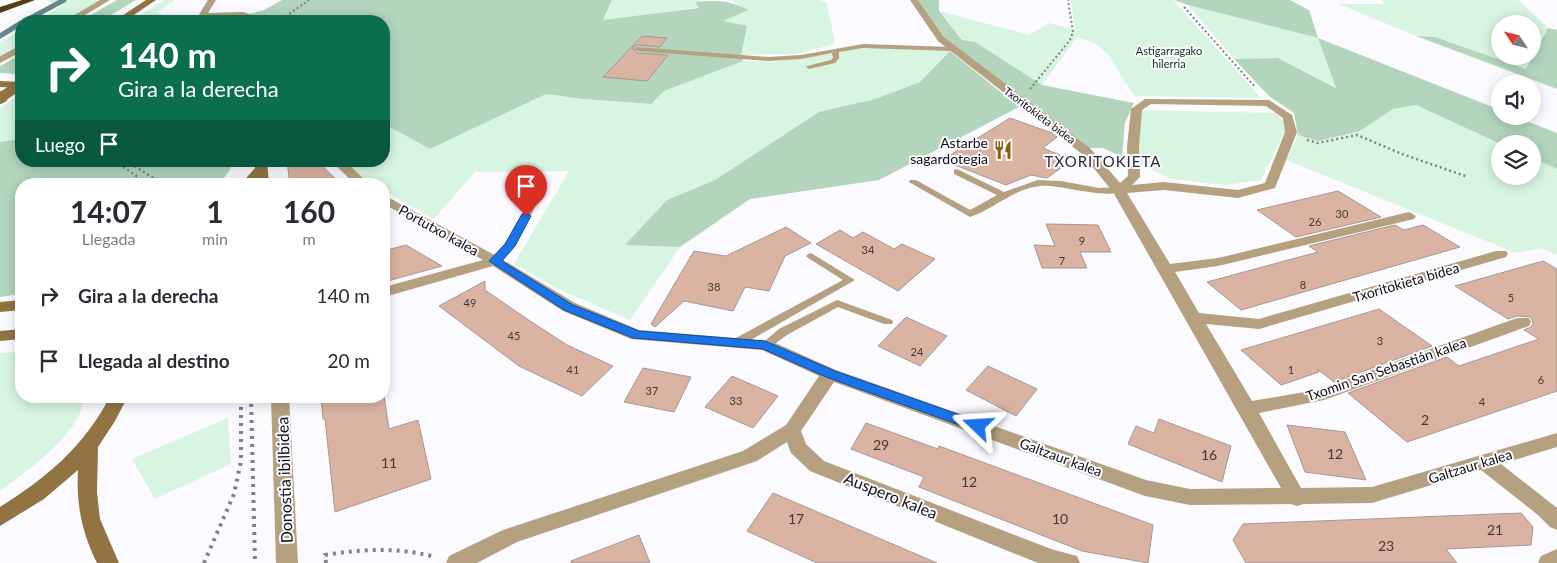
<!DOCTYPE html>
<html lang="es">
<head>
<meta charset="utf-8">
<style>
  :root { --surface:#fff; --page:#f2f2f3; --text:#2b2b33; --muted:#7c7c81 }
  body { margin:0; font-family:Lato,sans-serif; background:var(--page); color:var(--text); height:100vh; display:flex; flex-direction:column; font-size:19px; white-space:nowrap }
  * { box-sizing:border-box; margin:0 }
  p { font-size:16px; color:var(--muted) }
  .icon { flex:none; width:28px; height:28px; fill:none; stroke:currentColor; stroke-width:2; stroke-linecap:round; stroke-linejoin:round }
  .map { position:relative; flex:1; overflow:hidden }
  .sheet { position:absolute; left:15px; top:178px; width:375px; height:225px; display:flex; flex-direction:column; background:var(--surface); border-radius:20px; box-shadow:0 2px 12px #0003 }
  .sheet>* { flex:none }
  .guide { position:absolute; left:15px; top:15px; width:375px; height:152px; border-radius:20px; box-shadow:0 2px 12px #0003; background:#0b6e4f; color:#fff; overflow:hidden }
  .needle { width:32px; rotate:305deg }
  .buttons { position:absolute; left:1491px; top:15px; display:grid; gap:10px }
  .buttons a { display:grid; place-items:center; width:50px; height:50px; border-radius:50%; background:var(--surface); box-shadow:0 2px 12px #0003; font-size:25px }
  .pin { position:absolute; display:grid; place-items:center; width:42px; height:42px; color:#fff; margin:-51px -21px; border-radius:50% 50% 50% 0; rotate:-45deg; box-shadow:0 0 5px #0007 }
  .pin .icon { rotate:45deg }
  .me { position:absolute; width:55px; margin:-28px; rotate:290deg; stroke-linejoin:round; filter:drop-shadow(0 0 4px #0008) }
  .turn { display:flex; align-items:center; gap:18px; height:105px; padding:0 20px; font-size:22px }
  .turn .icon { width:65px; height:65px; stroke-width:2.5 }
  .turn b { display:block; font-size:35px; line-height:42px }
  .then { display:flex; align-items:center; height:48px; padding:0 20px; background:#0003; gap:10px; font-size:19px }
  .eta { display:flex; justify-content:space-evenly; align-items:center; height:85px; text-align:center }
  .eta b { font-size:30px; font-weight:700; line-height:35px }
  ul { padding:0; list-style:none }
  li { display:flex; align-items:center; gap:15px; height:65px; padding:0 20px }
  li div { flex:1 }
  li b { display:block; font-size:19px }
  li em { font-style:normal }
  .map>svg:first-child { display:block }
  .green { fill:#d7f5e0; fill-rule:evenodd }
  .forest { fill:#b2d5bc }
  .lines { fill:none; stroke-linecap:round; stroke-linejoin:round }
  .stream { stroke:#66878d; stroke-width:5 }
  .building { fill:#dab3a2; stroke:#a59893 }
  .path-far2 { stroke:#838185; stroke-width:2; stroke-dasharray:2 2.5; stroke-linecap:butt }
  .path-far1 { stroke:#838185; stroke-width:2.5; stroke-dasharray:2 3; stroke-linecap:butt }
  .path { stroke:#838185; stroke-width:4; stroke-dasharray:3 5; stroke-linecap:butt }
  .lane { fill:#b5a080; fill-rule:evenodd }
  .street { fill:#b5a080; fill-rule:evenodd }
  .secondary { fill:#927443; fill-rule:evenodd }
  .highway { fill:#563e14; fill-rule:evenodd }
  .secondary-bridge-far1 { stroke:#927443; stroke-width:10 }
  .secondary-bridge { stroke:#927443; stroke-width:12 }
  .route { fill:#1a73e8; stroke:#114b97 }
  .labels { text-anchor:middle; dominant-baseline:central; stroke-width:4; stroke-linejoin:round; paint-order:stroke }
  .far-park-label { font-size:11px; fill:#09351d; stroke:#fbfaff }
  .far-street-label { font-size:11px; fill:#110f13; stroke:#fbfaff }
  .number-label { font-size:11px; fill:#433837 }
  .poi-label { font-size:14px; fill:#110f13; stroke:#fbfaff; text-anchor:end }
  .street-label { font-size:14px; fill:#110f13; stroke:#fbfaff }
  .near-number-label { font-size:14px; fill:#433837 }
  .neighbourhood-label { font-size:15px; letter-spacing:1px; fill:#2b2932; stroke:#fbfaff }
  .near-street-label { font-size:16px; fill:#110f13; stroke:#fbfaff }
</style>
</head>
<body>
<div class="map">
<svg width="1557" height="563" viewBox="0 0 1557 563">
  <rect width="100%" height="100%" fill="#fbfaff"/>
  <g class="green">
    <polygon points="50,0 100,0 63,21 38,21 62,5 47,1"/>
    <polygon points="164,0 175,0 156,13 184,21 131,21"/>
    <polygon points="612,0 701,0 696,2 700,7 603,21"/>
    <polygon points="731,0 820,0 827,3 835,44 795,54 741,55 722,21 747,10"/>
    <polygon points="1071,0 1173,0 1261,98 1134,96 1108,54 1096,44 1077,37 1042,85 975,42 963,40 939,11 1029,35 1049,23 1075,30"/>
    <path d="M 1381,0 L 1518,0 L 1548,28 L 1526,69 L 1435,37 L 1416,36 L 1339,4 L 1385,4 ZM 1500,24 L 1532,24 L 1532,56 L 1500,56 Z"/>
    <polygon points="1188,5 1318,38 1336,87 1278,58 1234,59"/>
    <polygon points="21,30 21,44 0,55 0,42"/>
    <path d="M 886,47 L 950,51 L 920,82 L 875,99 L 819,112 L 715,180 L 667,200 L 626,245 L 680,247 L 630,320 L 558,289 L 514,264 L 569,171 L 475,172 L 434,219 L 384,191 L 384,184 C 363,184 359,175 345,161 L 384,161 L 384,124 L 430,149 L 546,94 L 583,99 L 650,104 L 664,91 L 743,61 L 773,62 L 854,49 Z"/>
    <polygon points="21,94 21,139 0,142 0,108"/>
    <polygon points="1417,105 1501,144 1500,176 1532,176 1533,158 1557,169 1557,255 1541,248 1516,253 1286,160 1298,135 1318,141 1360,131 1393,109"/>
    <polygon points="1141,110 1276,113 1284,122 1285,131 1261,180 1224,185 1172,179 1138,164"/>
    <path d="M 21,352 L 21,396 L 84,396 C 85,430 25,473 0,491 L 0,353 Z"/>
    <polygon points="228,418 231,464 155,499 132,459"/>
  </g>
  <g class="forest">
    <polygon points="117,0 136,0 101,21 80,21"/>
    <path d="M 282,0 L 612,0 L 603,20 L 699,8 L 695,2 C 715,0 731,0 748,10 L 723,21 L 747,26 L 741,55 L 743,61 L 664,91 L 651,104 L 583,99 L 546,94 L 430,149 L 384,124 L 384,21 L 223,21 L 264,10 Z"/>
    <polygon points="918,0 939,0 939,11 962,40 975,42 1042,85 1134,103 1125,123 1122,157 1103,148 1090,148 945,38"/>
    <polygon points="1174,0 1290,0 1309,10 1318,38 1500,110 1500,116 1514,116 1557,133 1557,169 1533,158 1532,144 1501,144 1416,105 1393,109 1360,131 1318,141 1298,135 1294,113 1269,96 1234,59 1278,58 1336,88 1318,38 1188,5"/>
    <polygon points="1548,28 1557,30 1557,89 1416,36 1435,37 1526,69"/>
    <polygon points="950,51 1019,107 879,180 750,199 680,247 625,245 667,200 715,180 819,112 875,99 920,82"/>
    <polygon points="21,54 21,71 15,74 0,73 0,66"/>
    <polygon points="21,139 21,161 232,161 230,170 219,184 21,184 21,294 0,297 0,142"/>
  </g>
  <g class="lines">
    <g class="stream">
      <polyline points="25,21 64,0"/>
      <polyline points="0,36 21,23"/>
    </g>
  </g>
  <g class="building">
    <polygon points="642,36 667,38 660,47 637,45 632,48 637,53 668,55 647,81 603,77"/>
    <polygon points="1010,118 1052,133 1057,137 1043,148 1067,158 1063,162 1068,163 1047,178 1031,175 1006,185 942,160"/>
    <polygon points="287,161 317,161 341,184 290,184"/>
    <polygon points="1338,191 1381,217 1296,237 1257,210"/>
    <polygon points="1046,224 1098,225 1111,252 1080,252 1087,268 1042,268 1034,245 1055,246"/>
    <polygon points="1395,225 1404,230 1423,225 1460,247 1241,310 1207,282 1318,252 1309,246"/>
    <polygon points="786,227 811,243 785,256 769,291 745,287 733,311 684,301 655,327 651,324 694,251 726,256"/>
    <polygon points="840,230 853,238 863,232 894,249 902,244 935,259 898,291 816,244"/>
    <polygon points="406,245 442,266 384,282 384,251"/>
    <polygon points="1543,261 1557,269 1557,391 1407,442 1348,393 1447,357 1459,366 1539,339 1524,330 1531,327 1533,323 1531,317 1517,316 1508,319 1455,286"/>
    <polygon points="485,281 485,290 527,319 567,345 613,366 582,396 519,366 439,306"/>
    <polygon points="1379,309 1432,346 1334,382 1317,369 1319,372 1281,385 1241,350"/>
    <polygon points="906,317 947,336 920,366 878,346"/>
    <polygon points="988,366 1037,389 1016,416 966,390"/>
    <polygon points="643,368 691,377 674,412 624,402"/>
    <polygon points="732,376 778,396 753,428 705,407"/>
    <polygon points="321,396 384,396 389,429 418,420 431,479 335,512 325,419 323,419"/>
    <polygon points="1159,419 1231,446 1222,482 1128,444 1136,426 1154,433"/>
    <polygon points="866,423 938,449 939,446 1153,525 1148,563 1082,551 919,487 924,477 851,449"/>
    <polygon points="1287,425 1345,432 1366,480 1305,472"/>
    <polygon points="773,493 937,563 817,563 747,531"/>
    <polygon points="1521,513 1533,527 1531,545 1446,549 1457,563 1246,563 1233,540 1243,524"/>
    <polygon points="639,535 650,563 571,563 571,561"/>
  </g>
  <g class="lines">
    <g class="path-far2">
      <polyline points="1184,7 1255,87"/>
      <polyline points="282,19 309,0"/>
      <polyline points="1030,89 1070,40 1073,32 1068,0"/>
    </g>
    <g class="path-far1">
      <polyline points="1307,140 1318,143 1357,135 1402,154 1468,177"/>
      <polyline points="115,161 148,184"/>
      <polyline points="126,161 152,177 157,184"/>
    </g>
    <g class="path">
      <polyline points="251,396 255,563"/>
      <polyline points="204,563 234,494 241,461 241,396"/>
      <path d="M 326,563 L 325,555 C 363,549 398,547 435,557"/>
    </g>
    <g class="lane">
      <polygon points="863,44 952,47 955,49 952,51 863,48 839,52 839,58 835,63 809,69 806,67 807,66 831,60 833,58 832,53 801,59 768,61 637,51 634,49 637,47 768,57 801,55"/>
      <path d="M 957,169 L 1004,192 L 1038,180 L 1061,181 L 1099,188 L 1119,187 L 1123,190 C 1110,201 1060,184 1040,186 C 1015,188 992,210 970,217 L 909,182 L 910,180 L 916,180 L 970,210 L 997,195 L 954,174 L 954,170 Z"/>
      <polygon points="534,198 538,201 515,246 498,263 492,263 490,261 506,245 530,201"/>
      <polygon points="811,253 855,280 742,345 734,345 733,342 734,339 843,280 808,258 806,256 808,254"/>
      <polygon points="837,300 892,320 893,322 892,324 884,324 838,307 787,335 769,348 761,348 760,345 779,329"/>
    </g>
    <g class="street">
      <polygon points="100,0 110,0 75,21 64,21"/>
      <polygon points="208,0 216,0 208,13 243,12 271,21 256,21 243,18 205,19 203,21 195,21"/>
      <path d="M 910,0 L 918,0 L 944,37 L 1090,148 L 1120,183 L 1128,176 L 1127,147 L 1131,109 L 1145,99 L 1269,100 L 1292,115 L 1297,132 L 1275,188 L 1238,198 L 1164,190 L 1127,193 L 1170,264 L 1218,258 L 1409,212 L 1416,216 L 1414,219 L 1218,266 L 1175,272 L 1199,313 L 1259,319 L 1496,251 L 1506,251 L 1508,254 L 1506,257 L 1259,329 L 1206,324 L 1252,401 L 1316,390 L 1517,318 L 1529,318 L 1531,322 L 1529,326 L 1324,400 L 1259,413 L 1301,488 L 1372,487 L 1557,433 L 1557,447 L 1501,464 L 1557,508 L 1557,530 L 1550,527 L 1538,515 L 1481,470 L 1372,503 L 1304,504 L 1297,506 L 1291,504 L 1190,505 L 1145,496 L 834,382 L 801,431 L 806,444 L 824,461 L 1051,549 L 1077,556 L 1080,563 L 1038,563 L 810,471 L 791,453 L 787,442 L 757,461 L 517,542 L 477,563 L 446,563 L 449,556 L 503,530 L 743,451 L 786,425 L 819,376 L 762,350 L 631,339 L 563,311 L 493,266 L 384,297 L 384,287 L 483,260 L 384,204 L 384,195 L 500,258 L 575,303 L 639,330 L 771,341 L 836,370 L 1146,480 L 1190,489 L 1281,488 L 1113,192 L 1082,154 L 938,41 ZM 1151,104 L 1266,106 L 1283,118 L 1285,132 L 1265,183 L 1238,190 L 1164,182 L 1132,185 L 1140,177 L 1139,147 L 1142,110 Z"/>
      <polygon points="21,45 21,52 0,63 0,56"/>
      <polygon points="331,161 345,161 369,184 355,184"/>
      <polygon points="271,396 289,396 298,563 276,563"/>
      <polygon points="1557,549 1557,563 1538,563 1541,556"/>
    </g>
    <g class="secondary">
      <polygon points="146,0 156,0 125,21 114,21"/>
      <polygon points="0,81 21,82 21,88 0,87"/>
      <polygon points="255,161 267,161 269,184 257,184 256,181 254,184 241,184 255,168"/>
      <polygon points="21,300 21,310 0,312 0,302"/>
      <polygon points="21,329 21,339 0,341 0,331"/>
      <path d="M 110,396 L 128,396 L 115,421 L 98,447 L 97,492 L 100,519 L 119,563 L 97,563 C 82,533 76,504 78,470 L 44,499 L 0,526 L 0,507 C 46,478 85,446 110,396 Z"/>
    </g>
    <polygon class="highway" points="22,0 35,0 0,13 0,7"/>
    <polyline class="secondary-bridge-far1" points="0,98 21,84"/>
    <polyline class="secondary-bridge" points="0,98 2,97"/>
  </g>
  <polygon class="route" points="526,213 531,216 515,246 502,261 573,305 639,331 765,341 835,371 983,423 985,426 978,432 973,430 826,377 763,349 633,338 564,310 489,261 505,244 522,214"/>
  <defs>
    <g id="restaurant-bare" transform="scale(1.5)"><path d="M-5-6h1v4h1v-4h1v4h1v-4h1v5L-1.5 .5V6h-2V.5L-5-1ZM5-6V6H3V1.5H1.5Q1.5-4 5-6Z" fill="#905f0c" stroke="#fbfaff" stroke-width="2.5" paint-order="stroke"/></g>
  </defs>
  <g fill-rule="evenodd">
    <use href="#restaurant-bare" x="1003" y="150"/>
  </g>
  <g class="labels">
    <g class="far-park-label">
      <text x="1169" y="50">Astigarragako<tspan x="1169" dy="13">hilerria</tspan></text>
    </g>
    <g class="far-street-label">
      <text transform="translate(1040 115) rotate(37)">Txoritokieta bidea</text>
    </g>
    <g class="number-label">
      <text x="1342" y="213">30</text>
      <text x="1315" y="221">26</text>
      <text x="1082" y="240">9</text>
      <text x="868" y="249">34</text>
      <text x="1062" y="260">7</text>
      <text x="1303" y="284">8</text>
      <text x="714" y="286">38</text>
      <text x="1511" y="297">5</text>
      <text x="470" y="302">49</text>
      <text x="514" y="335">45</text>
      <text x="1380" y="340">3</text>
      <text x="917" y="351">24</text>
      <text x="573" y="369">41</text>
      <text x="1291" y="369">1</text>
      <text x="1541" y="379">6</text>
      <text x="652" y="390">37</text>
      <text x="736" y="400">33</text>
      <text x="1482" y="401">4</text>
    </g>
    <g class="poi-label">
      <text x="988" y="142">Astarbe<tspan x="988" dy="16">sagardotegia</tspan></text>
    </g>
    <g class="street-label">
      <text transform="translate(439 230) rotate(29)">Portutxo kalea</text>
      <text transform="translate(1406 282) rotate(-16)">Txoritokieta bidea</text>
      <text transform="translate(1386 369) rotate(-19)">Txomin San Sebastián kalea</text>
      <text transform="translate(1061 457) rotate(20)">Galtzaur kalea</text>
      <text transform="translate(1470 466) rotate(-17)">Galtzaur kalea</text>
    </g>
    <g class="near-number-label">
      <text x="1425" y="419">2</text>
      <text x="881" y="444">29</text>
      <text x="1335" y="453">12</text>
      <text x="1209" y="454">16</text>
      <text x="389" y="462">11</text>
      <text x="969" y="481">12</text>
      <text x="796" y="518">17</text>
      <text x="1060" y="518">10</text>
      <text x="1495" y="529">21</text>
      <text x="1386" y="545">23</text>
    </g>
    <g class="neighbourhood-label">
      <text x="1103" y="161">TXORITOKIETA</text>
    </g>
    <g class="near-street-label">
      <text transform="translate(284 480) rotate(-92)">Donostia ibilbidea</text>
      <text transform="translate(891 495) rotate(22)">Auspero kalea</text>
    </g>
  </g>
</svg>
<div class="buttons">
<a><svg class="needle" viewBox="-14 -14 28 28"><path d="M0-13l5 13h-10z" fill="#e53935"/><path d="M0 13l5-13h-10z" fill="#7c7c81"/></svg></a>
<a><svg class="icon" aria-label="sound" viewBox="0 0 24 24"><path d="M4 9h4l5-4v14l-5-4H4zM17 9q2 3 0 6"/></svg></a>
<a><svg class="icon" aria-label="layers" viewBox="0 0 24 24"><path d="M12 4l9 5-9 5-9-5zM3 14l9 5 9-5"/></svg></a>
</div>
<div class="pin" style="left:526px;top:216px;background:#d93025"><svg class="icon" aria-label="arrive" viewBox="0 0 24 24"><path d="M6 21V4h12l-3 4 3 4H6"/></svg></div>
<svg class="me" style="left:978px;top:426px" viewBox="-20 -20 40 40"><path d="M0-17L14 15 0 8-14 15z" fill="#1a73e8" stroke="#fff" stroke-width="4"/></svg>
<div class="guide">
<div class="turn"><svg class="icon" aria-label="right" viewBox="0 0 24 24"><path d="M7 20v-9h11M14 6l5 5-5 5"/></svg><div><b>140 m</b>Gira a la derecha</div></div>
<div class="then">Luego<svg class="icon" aria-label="arrive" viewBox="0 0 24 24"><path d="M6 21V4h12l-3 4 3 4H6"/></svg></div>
</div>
<section class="sheet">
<div class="eta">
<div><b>14:07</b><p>Llegada</p></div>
<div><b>1</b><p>min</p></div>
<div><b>160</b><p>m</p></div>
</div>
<ul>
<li><svg class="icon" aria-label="right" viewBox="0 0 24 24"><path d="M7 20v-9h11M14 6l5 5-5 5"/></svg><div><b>Gira a la derecha</b></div><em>140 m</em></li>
<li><svg class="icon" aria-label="arrive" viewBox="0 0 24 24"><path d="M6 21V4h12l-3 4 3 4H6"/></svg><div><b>Llegada al destino</b></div><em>20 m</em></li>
</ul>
</section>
</div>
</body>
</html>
